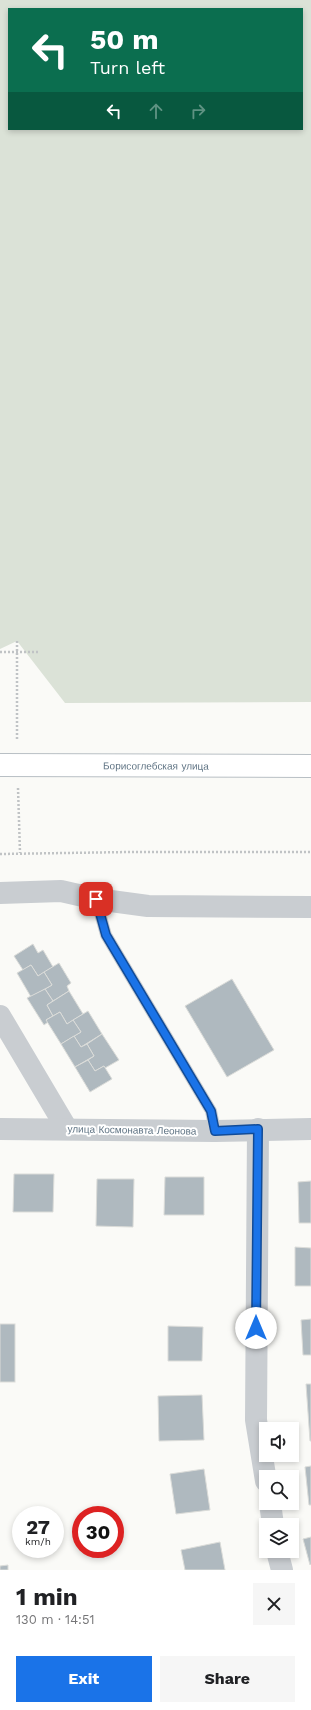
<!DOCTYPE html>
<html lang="en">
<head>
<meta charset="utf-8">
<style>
  :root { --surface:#fff; --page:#f6f6f6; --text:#202124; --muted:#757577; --accent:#1a73e8 }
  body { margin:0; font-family:"Work Sans",sans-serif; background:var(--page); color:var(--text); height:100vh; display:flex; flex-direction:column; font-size:15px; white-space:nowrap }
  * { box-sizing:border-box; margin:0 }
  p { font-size:13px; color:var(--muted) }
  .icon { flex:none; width:22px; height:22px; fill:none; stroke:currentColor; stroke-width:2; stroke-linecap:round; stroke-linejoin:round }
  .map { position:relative; height:1570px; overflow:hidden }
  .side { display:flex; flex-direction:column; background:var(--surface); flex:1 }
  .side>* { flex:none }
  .hud { position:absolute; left:8px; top:8px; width:295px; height:122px; border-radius:0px; box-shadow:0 2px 6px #0003; background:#0b6e4f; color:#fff; overflow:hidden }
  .buttons { position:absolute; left:259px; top:1422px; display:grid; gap:8px }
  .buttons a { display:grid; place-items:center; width:40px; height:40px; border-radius:0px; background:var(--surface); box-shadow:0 2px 6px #0003; font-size:20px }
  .speed { position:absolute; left:12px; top:1506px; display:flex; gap:8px; font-size:20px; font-weight:700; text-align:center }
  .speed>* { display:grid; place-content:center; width:52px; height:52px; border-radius:50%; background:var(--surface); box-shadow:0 2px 6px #0003; line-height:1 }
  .speed small { font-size:10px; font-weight:400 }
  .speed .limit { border:6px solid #d22; background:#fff; color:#111 }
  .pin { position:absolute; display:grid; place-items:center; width:34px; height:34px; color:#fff; margin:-17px; border-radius:8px; box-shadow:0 2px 6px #0006 }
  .me { position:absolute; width:44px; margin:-22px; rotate:0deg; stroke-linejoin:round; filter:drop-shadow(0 0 3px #0008) }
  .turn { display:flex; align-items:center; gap:14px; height:84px; padding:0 16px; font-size:18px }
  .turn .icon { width:52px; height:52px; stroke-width:2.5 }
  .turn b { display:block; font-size:28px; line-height:34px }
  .lanes { display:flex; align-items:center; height:38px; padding:0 16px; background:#0003; justify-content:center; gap:20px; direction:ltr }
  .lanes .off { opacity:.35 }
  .round { display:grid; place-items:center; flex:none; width:42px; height:42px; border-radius:0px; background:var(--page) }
  .head { display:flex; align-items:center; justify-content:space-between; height:68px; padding:0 16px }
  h1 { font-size:24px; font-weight:700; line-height:30px }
  .button { display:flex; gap:8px; margin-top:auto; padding:8px 16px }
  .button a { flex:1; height:46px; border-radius:0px; background:var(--accent); color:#fff; font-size:16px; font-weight:700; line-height:46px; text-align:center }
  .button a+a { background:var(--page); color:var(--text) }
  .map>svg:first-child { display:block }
  .green { fill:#dbe2d7; fill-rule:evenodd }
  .building { fill:#afb9bf; stroke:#dbdcd9 }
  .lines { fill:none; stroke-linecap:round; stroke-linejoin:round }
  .secondary-casing { stroke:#b8bfc4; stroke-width:24 }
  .path { stroke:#c0c3c5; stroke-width:2.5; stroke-dasharray:2 2; stroke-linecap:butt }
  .lane { stroke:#c9cdd1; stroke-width:12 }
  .street { stroke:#c9cdd1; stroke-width:22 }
  .secondary { stroke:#fff; stroke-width:22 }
  .route-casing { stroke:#114b97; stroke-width:10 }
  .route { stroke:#1a73e8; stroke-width:7 }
  .labels { text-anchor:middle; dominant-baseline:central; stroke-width:4; stroke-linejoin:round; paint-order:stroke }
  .street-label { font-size:10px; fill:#617585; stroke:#fff }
</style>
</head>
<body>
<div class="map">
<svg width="311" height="1570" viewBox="0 0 311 1570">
  <rect width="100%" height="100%" fill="#fafaf7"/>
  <path class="green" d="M 0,0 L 311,0 L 311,702 L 65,703 L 17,641 L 0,649 ZM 9,9 L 302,9 L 302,129 L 9,129 Z"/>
  <g class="building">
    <polygon points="33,944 38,953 43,950 53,967 38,976 31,965 23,970 14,956"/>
    <polygon points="59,963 71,983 67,986 69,991 53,1001 45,989 52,985 44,972"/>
    <polygon points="31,965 38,976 44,972 52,985 31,997 17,973"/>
    <polygon points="232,979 274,1050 227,1077 185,1006"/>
    <polygon points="45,989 53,1001 47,1005 53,1016 46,1020 48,1022 44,1025 27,998"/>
    <polygon points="69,991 83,1014 67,1024 60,1012 53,1016 47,1005"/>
    <polygon points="88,1011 102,1034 81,1047 74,1036 81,1032 73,1020"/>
    <polygon points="60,1012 67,1024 73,1020 81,1032 61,1044 46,1020"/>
    <polygon points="102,1034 119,1060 105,1068 104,1066 95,1071 88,1060 94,1056 87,1044"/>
    <polygon points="74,1036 81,1047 87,1044 94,1056 75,1067 61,1044"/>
    <polygon points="88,1060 95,1071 104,1066 112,1079 90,1092 75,1067"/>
    <polygon points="14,1174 54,1174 53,1212 13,1212"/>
    <polygon points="165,1177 204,1177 204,1215 164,1215"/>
    <polygon points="97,1179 134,1179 133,1227 96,1226"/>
    <polygon points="311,1181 311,1223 299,1223 298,1182"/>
    <polygon points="295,1247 311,1248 311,1286 295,1286"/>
    <polygon points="311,1319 311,1355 303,1355 301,1320"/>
    <rect x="0" y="1324" width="15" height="58"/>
    <polygon points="168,1326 203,1327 202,1361 168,1361"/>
    <polygon points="306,1384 311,1384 311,1441 310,1441"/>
    <polygon points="202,1395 204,1440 159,1441 158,1396"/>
    <polygon points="311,1466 311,1505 309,1505 305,1467"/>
    <polygon points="204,1469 210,1510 176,1514 170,1474"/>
    <polygon points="311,1537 311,1564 310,1565 303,1539"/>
    <polygon points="220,1542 225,1570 185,1570 181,1550"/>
    <polygon points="8,1565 8,1570 0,1570 0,1566"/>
  </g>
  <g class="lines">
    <g class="secondary-casing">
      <g id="secondary">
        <path id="s1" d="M 0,765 L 311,766"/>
      </g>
    </g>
    <g class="path">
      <polyline points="17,641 17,741"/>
      <polyline points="0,652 40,652"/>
      <polyline points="18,788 20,853"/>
      <polyline points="0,854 129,852 311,852"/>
    </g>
    <polyline class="lane" points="96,899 106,935 211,1111 215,1131"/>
    <g class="street">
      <polyline points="0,893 61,891 96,899 148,906 311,907"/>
      <polyline points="0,1016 67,1129"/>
      <polyline points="0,1129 215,1131 311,1129"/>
      <polyline points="258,1129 256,1420 266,1481"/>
      <polyline points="270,1503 273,1525"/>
      <polyline points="277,1551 282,1570"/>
    </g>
    <use href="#secondary" class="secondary"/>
  </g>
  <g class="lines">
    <g class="route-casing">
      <polyline id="route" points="96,899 106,935 211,1111 215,1131 258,1129 256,1328"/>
    </g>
    <use href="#route" class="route"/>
  </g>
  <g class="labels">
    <g class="street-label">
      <text stroke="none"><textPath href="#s1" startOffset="156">Борисоглебская улица</textPath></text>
      <text transform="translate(132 1130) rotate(1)">улица Космонавта Леонова</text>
    </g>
  </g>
</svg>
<div class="buttons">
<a><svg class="icon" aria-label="sound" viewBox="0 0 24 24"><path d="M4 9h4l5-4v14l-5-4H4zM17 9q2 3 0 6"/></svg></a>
<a><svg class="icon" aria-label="search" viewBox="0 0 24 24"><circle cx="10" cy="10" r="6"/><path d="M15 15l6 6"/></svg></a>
<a><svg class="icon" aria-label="layers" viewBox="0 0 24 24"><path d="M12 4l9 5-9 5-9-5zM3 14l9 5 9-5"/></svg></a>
</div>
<div class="speed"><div>27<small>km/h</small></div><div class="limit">30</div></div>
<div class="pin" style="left:96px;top:899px;background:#d93025"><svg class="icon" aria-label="arrive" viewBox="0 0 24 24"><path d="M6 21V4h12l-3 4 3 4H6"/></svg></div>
<svg class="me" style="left:256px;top:1328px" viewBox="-20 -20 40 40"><circle r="19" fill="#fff"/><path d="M0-13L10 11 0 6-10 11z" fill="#1a73e8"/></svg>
<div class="hud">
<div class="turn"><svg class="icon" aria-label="left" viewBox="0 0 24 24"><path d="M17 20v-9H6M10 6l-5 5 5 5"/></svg><div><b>50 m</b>Turn left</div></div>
<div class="lanes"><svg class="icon" aria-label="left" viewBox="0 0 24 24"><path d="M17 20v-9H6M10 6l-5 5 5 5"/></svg><svg class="icon off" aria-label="ahead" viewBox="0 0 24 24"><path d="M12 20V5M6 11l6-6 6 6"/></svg><svg class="icon off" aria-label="right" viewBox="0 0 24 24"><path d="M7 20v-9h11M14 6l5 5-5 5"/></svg></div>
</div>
</div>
<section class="side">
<div class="head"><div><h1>1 min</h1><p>130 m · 14:51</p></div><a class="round"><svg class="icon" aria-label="close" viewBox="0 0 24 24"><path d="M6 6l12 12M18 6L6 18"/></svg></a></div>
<div class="button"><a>Exit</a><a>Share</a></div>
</section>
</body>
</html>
